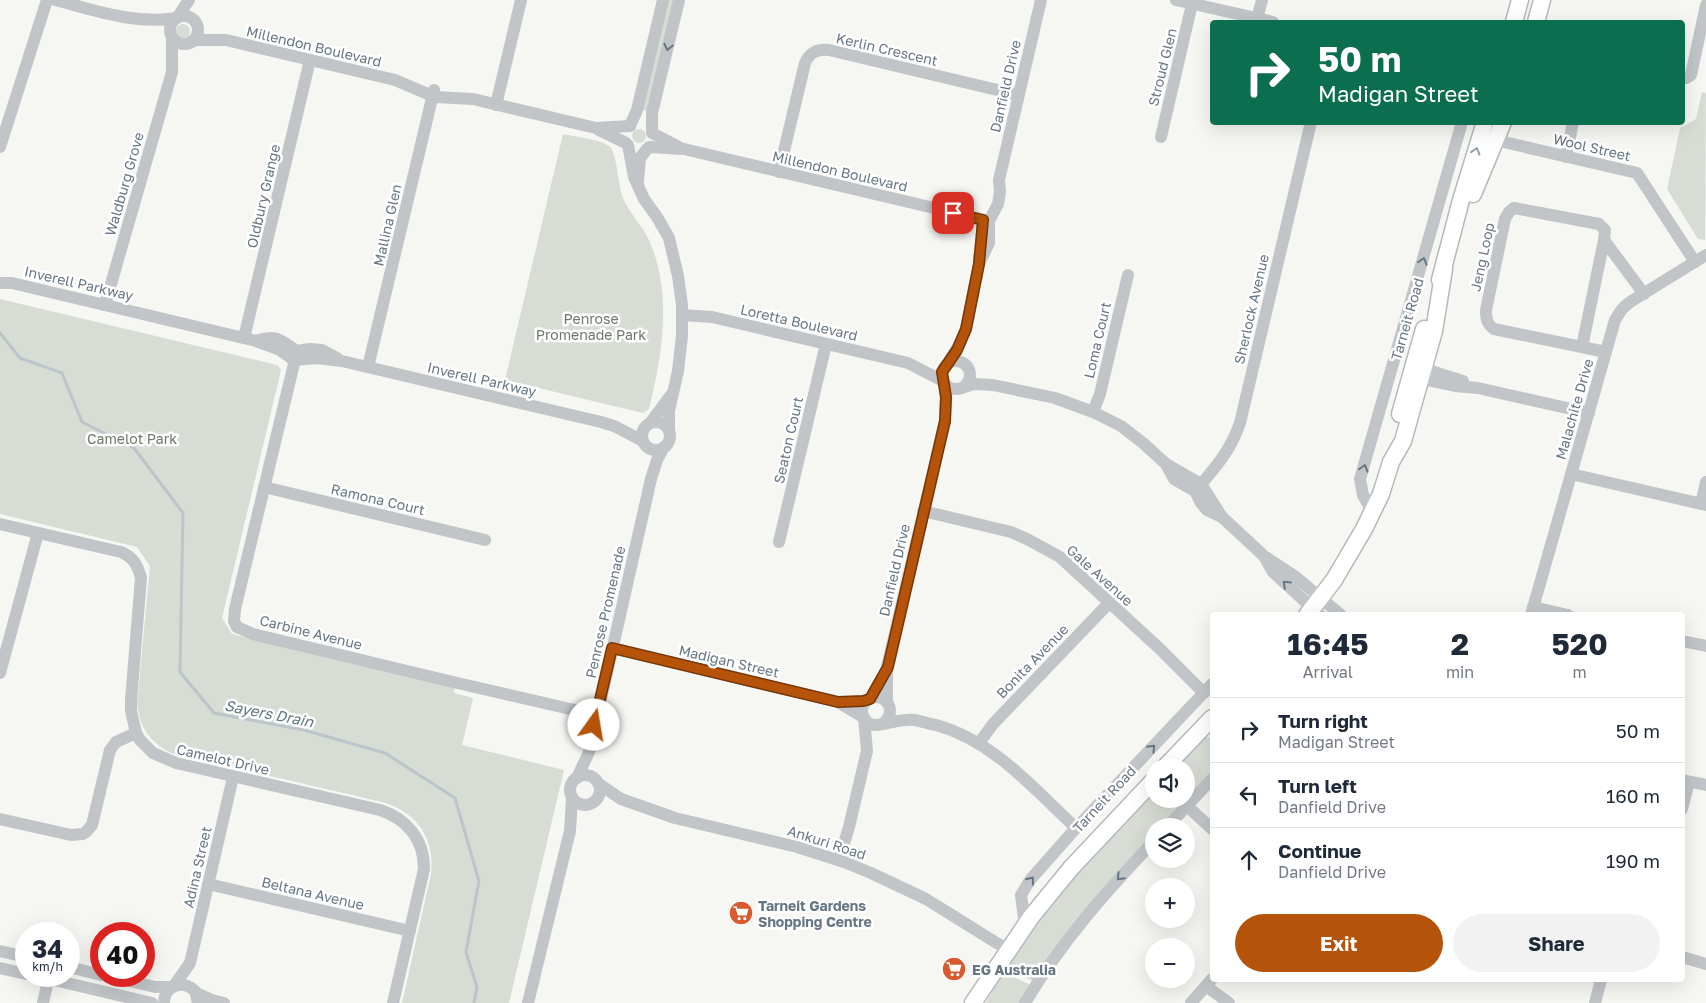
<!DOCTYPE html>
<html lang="en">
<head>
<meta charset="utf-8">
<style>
  :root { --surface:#fff; --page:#f2f2f3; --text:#1f2937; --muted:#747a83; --line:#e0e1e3; --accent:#b45309 }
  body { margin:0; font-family:"Golos Text",sans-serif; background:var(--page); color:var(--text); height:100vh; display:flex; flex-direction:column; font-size:19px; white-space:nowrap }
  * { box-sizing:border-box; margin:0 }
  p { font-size:16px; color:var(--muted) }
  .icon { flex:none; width:28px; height:28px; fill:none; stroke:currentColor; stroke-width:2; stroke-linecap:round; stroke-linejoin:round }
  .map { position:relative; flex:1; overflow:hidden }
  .details { position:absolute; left:1210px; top:612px; width:475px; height:370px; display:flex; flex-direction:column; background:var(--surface); border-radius:5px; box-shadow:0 5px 20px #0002 }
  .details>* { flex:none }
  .hud { position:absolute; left:1210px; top:20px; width:475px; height:105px; border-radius:5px; box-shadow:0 5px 20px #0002; background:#0b6e4f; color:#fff; overflow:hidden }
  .tools { position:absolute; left:1145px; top:758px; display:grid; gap:10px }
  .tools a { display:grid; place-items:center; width:50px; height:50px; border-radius:50%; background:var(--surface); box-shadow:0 5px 20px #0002; font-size:25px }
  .speed { position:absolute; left:15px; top:922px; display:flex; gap:10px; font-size:25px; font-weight:700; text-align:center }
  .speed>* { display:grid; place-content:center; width:65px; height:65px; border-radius:50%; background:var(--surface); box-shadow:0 5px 20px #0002; line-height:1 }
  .speed small { font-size:12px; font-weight:400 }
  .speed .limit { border:8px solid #d22; background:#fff; color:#111 }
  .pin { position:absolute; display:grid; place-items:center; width:42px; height:42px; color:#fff; margin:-21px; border-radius:10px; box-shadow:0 2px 8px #0006 }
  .me { position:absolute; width:55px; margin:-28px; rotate:13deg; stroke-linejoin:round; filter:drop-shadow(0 0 4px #0008) }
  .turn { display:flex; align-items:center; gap:18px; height:105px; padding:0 25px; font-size:22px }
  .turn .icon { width:65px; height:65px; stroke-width:2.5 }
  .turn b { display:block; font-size:35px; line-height:42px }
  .eta { display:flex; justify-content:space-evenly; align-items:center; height:85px; text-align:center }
  .eta b { font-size:30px; font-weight:700; line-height:35px }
  .cta { display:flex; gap:10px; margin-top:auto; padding:10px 25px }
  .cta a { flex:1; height:58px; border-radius:30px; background:var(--accent); color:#fff; font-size:20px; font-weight:700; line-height:58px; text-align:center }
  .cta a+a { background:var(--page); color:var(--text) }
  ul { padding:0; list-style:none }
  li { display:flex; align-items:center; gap:15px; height:65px; padding:0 25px; border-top:1px solid var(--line) }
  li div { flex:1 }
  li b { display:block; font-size:19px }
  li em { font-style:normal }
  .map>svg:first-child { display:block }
  .green { fill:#d7ddd4 }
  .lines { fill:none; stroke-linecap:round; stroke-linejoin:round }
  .stream { stroke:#bbc5ca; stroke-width:3 }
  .major-casing { stroke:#b4b9bc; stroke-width:19 }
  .minor { stroke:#c1c5c8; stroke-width:12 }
  .major { stroke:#fff; stroke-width:16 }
  .oneway { stroke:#667683 }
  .oneway2 { stroke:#949fa8 }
  .route-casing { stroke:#753606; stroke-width:12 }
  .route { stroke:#b45309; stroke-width:9 }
  .labels { text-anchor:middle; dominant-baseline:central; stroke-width:5; stroke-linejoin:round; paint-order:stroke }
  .street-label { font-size:14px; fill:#667683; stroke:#fff }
  .park-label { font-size:14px; fill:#697a65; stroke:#fff }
  .poi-label { font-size:14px; font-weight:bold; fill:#667683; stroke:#fff; text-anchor:start }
  .water-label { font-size:15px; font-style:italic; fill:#62777f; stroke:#fff }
</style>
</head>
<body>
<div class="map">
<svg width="1706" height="1003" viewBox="0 0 1706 1003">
  <rect width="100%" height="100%" fill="#f6f6f3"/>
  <g class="green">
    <polygon points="666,0 676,0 648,111 642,110"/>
    <circle cx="183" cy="31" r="7"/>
    <polygon points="1702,92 1706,93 1705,240 1698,239 1667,189 1680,128 1696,119"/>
    <circle cx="639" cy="136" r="7"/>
    <path d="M 563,134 C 575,137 601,139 610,147 C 617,154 618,185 623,198 C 630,214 642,225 649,240 C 673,294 662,355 649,409 L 643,413 L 505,380 Z"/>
    <path d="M 0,299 L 277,365 L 281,370 L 222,618 L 232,634 L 455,687 L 454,693 L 473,698 L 462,745 L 564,770 L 509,1003 L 402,1003 L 431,874 C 435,838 417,812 382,802 L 171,753 C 150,742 140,728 137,704 L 150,566 L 137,547 L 0,514 Z"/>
    <polygon points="1208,737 1212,738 1212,771 1210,776 1162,826 1154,826 1154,835 1130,860 1033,981 1007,970 1005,968 1042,915 1070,881 1154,791 1154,799 1186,799 1186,766 1177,766 1204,738"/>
    <polygon points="1003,972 1031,985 1020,1003 986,1003"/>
  </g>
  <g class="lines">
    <polyline class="stream" points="0,333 20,358 62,373 82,422 134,448 183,513 180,672 214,713 304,730 385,753 455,798 479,881 466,952 477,987 474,1003"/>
    <g class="major-casing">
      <g id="major">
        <polyline points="1514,22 1520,0"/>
        <polyline points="1536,22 1542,0"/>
        <polyline points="1473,194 1503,122"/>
        <polyline points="1440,280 1461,200 1485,122"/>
        <polyline points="1400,414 1424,329"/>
        <polyline points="1307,615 1334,580 1364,529 1381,494 1391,462 1403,441 1434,331 1444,269"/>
        <polyline points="1166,766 1212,718"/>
        <polyline points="973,1003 1031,917 1071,868 1154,780"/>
      </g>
    </g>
    <g class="minor">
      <path d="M 55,0 C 94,10 136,25 176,18"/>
      <polyline points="1176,0 1273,22"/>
      <circle cx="184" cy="30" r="14"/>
      <polyline points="177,18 189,0"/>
      <polyline points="1257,19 1262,0"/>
      <polyline points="192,41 198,40 226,40 395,80 435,97 473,99 596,128 630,126"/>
      <polyline points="1682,77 1686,78 1691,75 1706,5"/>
      <polyline points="496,105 521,0"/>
      <polyline points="630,126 637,110 663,0"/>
      <polyline points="599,130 626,143"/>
      <polyline points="652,131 652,113 679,0"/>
      <polyline points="652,133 679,147"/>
      <polyline points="1161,137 1192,4"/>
      <polyline points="1495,140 1637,173 1695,262"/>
      <polyline points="628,145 634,177 644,199 657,217 669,238 678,276 682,305 682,336 678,371 669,411 669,430"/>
      <polyline points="0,147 47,0"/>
      <polyline points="649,147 684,149 989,221"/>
      <polyline points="1566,157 1573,122"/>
      <path d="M 779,172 L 805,63 C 810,52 817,49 829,50 L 1018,95"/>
      <polyline points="638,182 640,158 647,149"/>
      <polyline points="979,264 989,243 989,221 998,204 1000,192 999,180 1041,0"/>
      <polyline points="0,283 12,283 256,341 280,350 294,360 317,358 342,361 601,422 614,426 643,441"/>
      <polyline points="105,305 172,72 172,38"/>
      <polyline points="682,315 712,317 908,363 943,381"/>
      <polyline points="244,338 310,60"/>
      <path d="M 256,341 C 279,334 279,340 297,351 L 310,349 L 322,350 L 337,358"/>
      <polyline points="1582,347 1604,240"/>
      <polyline points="297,351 235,609 234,621 237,627 253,634 453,682 596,715"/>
      <path d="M 1606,352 L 1494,329 C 1487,324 1486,319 1486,310 L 1505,219 L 1509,212 L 1514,208 L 1599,224 L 1605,230 L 1604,240 L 1644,294"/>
      <circle cx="956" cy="375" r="14"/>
      <polyline points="948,363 960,343 966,329 979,264 979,256"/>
      <polyline points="1415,366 1463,381"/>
      <polyline points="368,367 434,90"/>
      <polyline points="1412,377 1455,386 1478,388 1589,413"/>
      <polyline points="964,387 974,384 993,385 1055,398 1093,412 1121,426 1143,443 1166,464 1201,484 1222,517 1264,556 1296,577 1341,615"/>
      <polyline points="1093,412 1100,394 1128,275"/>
      <circle cx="656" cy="436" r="14"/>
      <polyline points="650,423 671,395"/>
      <polyline points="1167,466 1174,479 1195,491 1201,503 1207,510 1222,517"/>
      <polyline points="1571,474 1706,505"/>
      <polyline points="264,487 485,540"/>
      <path d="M 1197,489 C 1215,468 1231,450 1240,423 L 1311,122"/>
      <polyline points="1701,504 1706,482"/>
      <polyline points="923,511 1011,532 1027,539 1060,557 1160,649 1204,693"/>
      <polyline points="1373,513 1363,495 1360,479 1462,122"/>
      <path d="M 0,524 L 121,552 C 134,558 137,564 141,578 L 131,700 L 131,711 L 136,733 L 140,740 L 153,753 L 176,763 L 380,810 C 407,819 424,839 424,869 L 393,1003"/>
      <polyline points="779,542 826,344"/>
      <polyline points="1265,558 1273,572 1320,615"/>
      <polyline points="1533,607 1568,615"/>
      <polyline points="1531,615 1615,320 1622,309 1630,302 1706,255"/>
      <polyline points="1682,641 1706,646"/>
      <polyline points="612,648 838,702 863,717"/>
      <polyline points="0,673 38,533"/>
      <circle cx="876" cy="711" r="14"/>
      <polyline points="887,702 887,667 945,421 946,397 944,383"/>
      <path d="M 883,724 C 894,722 903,719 914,720 C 921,721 929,724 936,725 C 994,741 1034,789 1076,828"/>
      <polyline points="979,743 993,724 1109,603"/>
      <circle cx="585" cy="790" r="15"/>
      <polyline points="577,778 589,752 651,479 657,460 664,447"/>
      <polyline points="1682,780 1706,785"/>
      <polyline points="599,784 621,799 675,818 797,847 844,862 871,873 926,899 1008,950"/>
      <polyline points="1187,806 1212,829"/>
      <polyline points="1682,809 1689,782"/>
      <polyline points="0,819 71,835 83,834 86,832 92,825 110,750 116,742 136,733"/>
      <polyline points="1168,826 1212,779"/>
      <polyline points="839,860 849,827 867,751 864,718"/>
      <polyline points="208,884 410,931"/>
      <polyline points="1025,926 1021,895 1030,880 1076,828 1212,684"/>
      <polyline points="0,951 26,957"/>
      <polyline points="1682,957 1706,964"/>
      <polyline points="69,967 101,975"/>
      <polyline points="0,968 26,974"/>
      <polyline points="37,976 152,1003"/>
      <polyline points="109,976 155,987 172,987"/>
      <polyline points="174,986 190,963 233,777"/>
      <polyline points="1206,986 1229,1003"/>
      <polyline points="196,993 212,1000 224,1003"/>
      <polyline points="43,1003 49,976"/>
      <path d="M 164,1003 C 164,985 183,979 195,991 L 198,1003"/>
      <polyline points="528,1003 570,831 572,798"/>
      <path d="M 1025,1003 C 1061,942 1106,892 1154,841"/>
      <polyline points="1191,1003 1212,979"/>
      <polyline points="1595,1003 1601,980"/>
    </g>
    <use href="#major" class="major"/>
  </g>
  <defs><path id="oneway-chevron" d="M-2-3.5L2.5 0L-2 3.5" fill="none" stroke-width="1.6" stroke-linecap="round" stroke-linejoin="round" transform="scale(1.25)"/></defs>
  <g class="oneway">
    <use href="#oneway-chevron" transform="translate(668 47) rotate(103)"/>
    <use href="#oneway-chevron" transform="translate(1423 261) rotate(-74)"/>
    <use href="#oneway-chevron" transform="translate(1364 468) rotate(-74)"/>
    <use href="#oneway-chevron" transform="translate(1286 584) rotate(-137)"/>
    <use href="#oneway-chevron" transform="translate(1152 748) rotate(-46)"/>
    <use href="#oneway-chevron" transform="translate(1120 877) rotate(134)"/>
    <use href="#oneway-chevron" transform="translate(1031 880) rotate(-52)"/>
  </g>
  <use class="oneway2" href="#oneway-chevron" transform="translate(1476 151) rotate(-73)"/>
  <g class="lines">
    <g class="route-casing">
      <polyline id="route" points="594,725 612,648 838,702 863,701 870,699 888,667 945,421 946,397 942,372 957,350 966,329 979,264 983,220 953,213"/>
    </g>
    <use href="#route" class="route"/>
  </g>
  <defs>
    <g id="supermarket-disc" transform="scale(1.25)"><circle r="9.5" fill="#db592e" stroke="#fff"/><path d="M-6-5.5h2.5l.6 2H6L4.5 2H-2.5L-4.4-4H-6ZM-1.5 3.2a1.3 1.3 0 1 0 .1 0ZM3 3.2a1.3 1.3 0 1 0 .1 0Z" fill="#fff"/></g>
  </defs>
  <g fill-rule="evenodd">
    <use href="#supermarket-disc" x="741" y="913"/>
    <use href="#supermarket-disc" x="954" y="969"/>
  </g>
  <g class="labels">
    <g class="street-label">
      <text transform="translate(314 46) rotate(13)">Millendon Boulevard</text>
      <text transform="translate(887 49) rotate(13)">Kerlin Crescent</text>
      <text transform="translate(1162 67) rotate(-76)">Stroud Glen</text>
      <text transform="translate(1005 86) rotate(-77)">Danfield Drive</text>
      <text transform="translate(1592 147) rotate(13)">Wool Street</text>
      <text transform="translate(840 171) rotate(13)">Millendon Boulevard</text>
      <text transform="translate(124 184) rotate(-74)">Waldburg Grove</text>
      <text transform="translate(263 196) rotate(-77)">Oldbury Grange</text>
      <text transform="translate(387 225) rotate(-77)">Mallina Glen</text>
      <text transform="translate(1482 257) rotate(-78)">Jeng Loop</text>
      <text transform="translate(79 283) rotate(13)">Inverell Parkway</text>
      <text transform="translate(1251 309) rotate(-77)">Sherlock Avenue</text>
      <text transform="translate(1407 319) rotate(-74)">Tarneit Road</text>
      <text transform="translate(799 322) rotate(13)">Loretta Boulevard</text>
      <text transform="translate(1097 340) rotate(-77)">Loma Court</text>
      <text transform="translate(482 379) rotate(13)">Inverell Parkway</text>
      <text transform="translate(1574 409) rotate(-74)">Malachite Drive</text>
      <text transform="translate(788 440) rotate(-77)">Seaton Court</text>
      <text transform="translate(378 499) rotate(13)">Ramona Court</text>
      <text transform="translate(894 570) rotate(-77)">Danfield Drive</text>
      <text transform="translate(1100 575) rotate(42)">Gale Avenue</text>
      <text transform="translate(605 612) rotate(-77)">Penrose Promenade</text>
      <text transform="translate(311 632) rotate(14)">Carbine Avenue</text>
      <text transform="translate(729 661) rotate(13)">Madigan Street</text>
      <text transform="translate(1032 661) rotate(-46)">Bonita Avenue</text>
      <text transform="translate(223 759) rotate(13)">Camelot Drive</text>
      <text transform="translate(1104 799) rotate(-47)">Tarneit Road</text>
      <text transform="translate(827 842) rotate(18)">Ankuri Road</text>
      <text transform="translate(197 867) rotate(-77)">Adina Street</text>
      <text transform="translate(313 893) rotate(13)">Beltana Avenue</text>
    </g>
    <g class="park-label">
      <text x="591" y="318">Penrose<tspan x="591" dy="16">Promenade Park</tspan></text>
      <text x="132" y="438">Camelot Park</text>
    </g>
    <g class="poi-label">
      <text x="758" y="905">Tarneit Gardens<tspan x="758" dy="16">Shopping Centre</tspan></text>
      <text x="972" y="969">EG Australia</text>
    </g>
    <g class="water-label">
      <text transform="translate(269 713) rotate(11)">Sayers Drain</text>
    </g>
  </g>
</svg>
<div class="tools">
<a><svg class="icon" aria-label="sound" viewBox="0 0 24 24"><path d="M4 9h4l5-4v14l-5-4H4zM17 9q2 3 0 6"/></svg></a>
<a><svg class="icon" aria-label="layers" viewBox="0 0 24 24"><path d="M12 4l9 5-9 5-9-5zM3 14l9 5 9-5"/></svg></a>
<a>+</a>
<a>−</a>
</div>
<div class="speed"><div>34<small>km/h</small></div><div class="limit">40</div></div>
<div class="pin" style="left:953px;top:213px;background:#d93025"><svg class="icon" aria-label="arrive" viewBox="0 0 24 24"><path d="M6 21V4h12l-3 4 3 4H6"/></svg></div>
<svg class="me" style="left:594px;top:725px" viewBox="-20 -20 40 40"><circle r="19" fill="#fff"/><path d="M0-13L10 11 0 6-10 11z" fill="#b45309"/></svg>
<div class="hud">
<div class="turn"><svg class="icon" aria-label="right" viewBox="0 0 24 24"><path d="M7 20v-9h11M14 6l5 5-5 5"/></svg><div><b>50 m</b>Madigan Street</div></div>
</div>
<section class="details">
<div class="eta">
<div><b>16:45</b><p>Arrival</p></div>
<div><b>2</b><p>min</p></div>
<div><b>520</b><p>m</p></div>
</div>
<ul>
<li><svg class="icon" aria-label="right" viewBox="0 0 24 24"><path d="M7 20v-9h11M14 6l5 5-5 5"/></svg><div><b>Turn right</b><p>Madigan Street</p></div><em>50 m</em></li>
<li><svg class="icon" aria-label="left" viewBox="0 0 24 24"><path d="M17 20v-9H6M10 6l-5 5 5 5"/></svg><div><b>Turn left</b><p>Danfield Drive</p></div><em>160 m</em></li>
<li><svg class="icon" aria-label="ahead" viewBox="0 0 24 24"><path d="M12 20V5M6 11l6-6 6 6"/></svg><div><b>Continue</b><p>Danfield Drive</p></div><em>190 m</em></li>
</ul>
<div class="cta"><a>Exit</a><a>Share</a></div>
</section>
</div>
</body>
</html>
